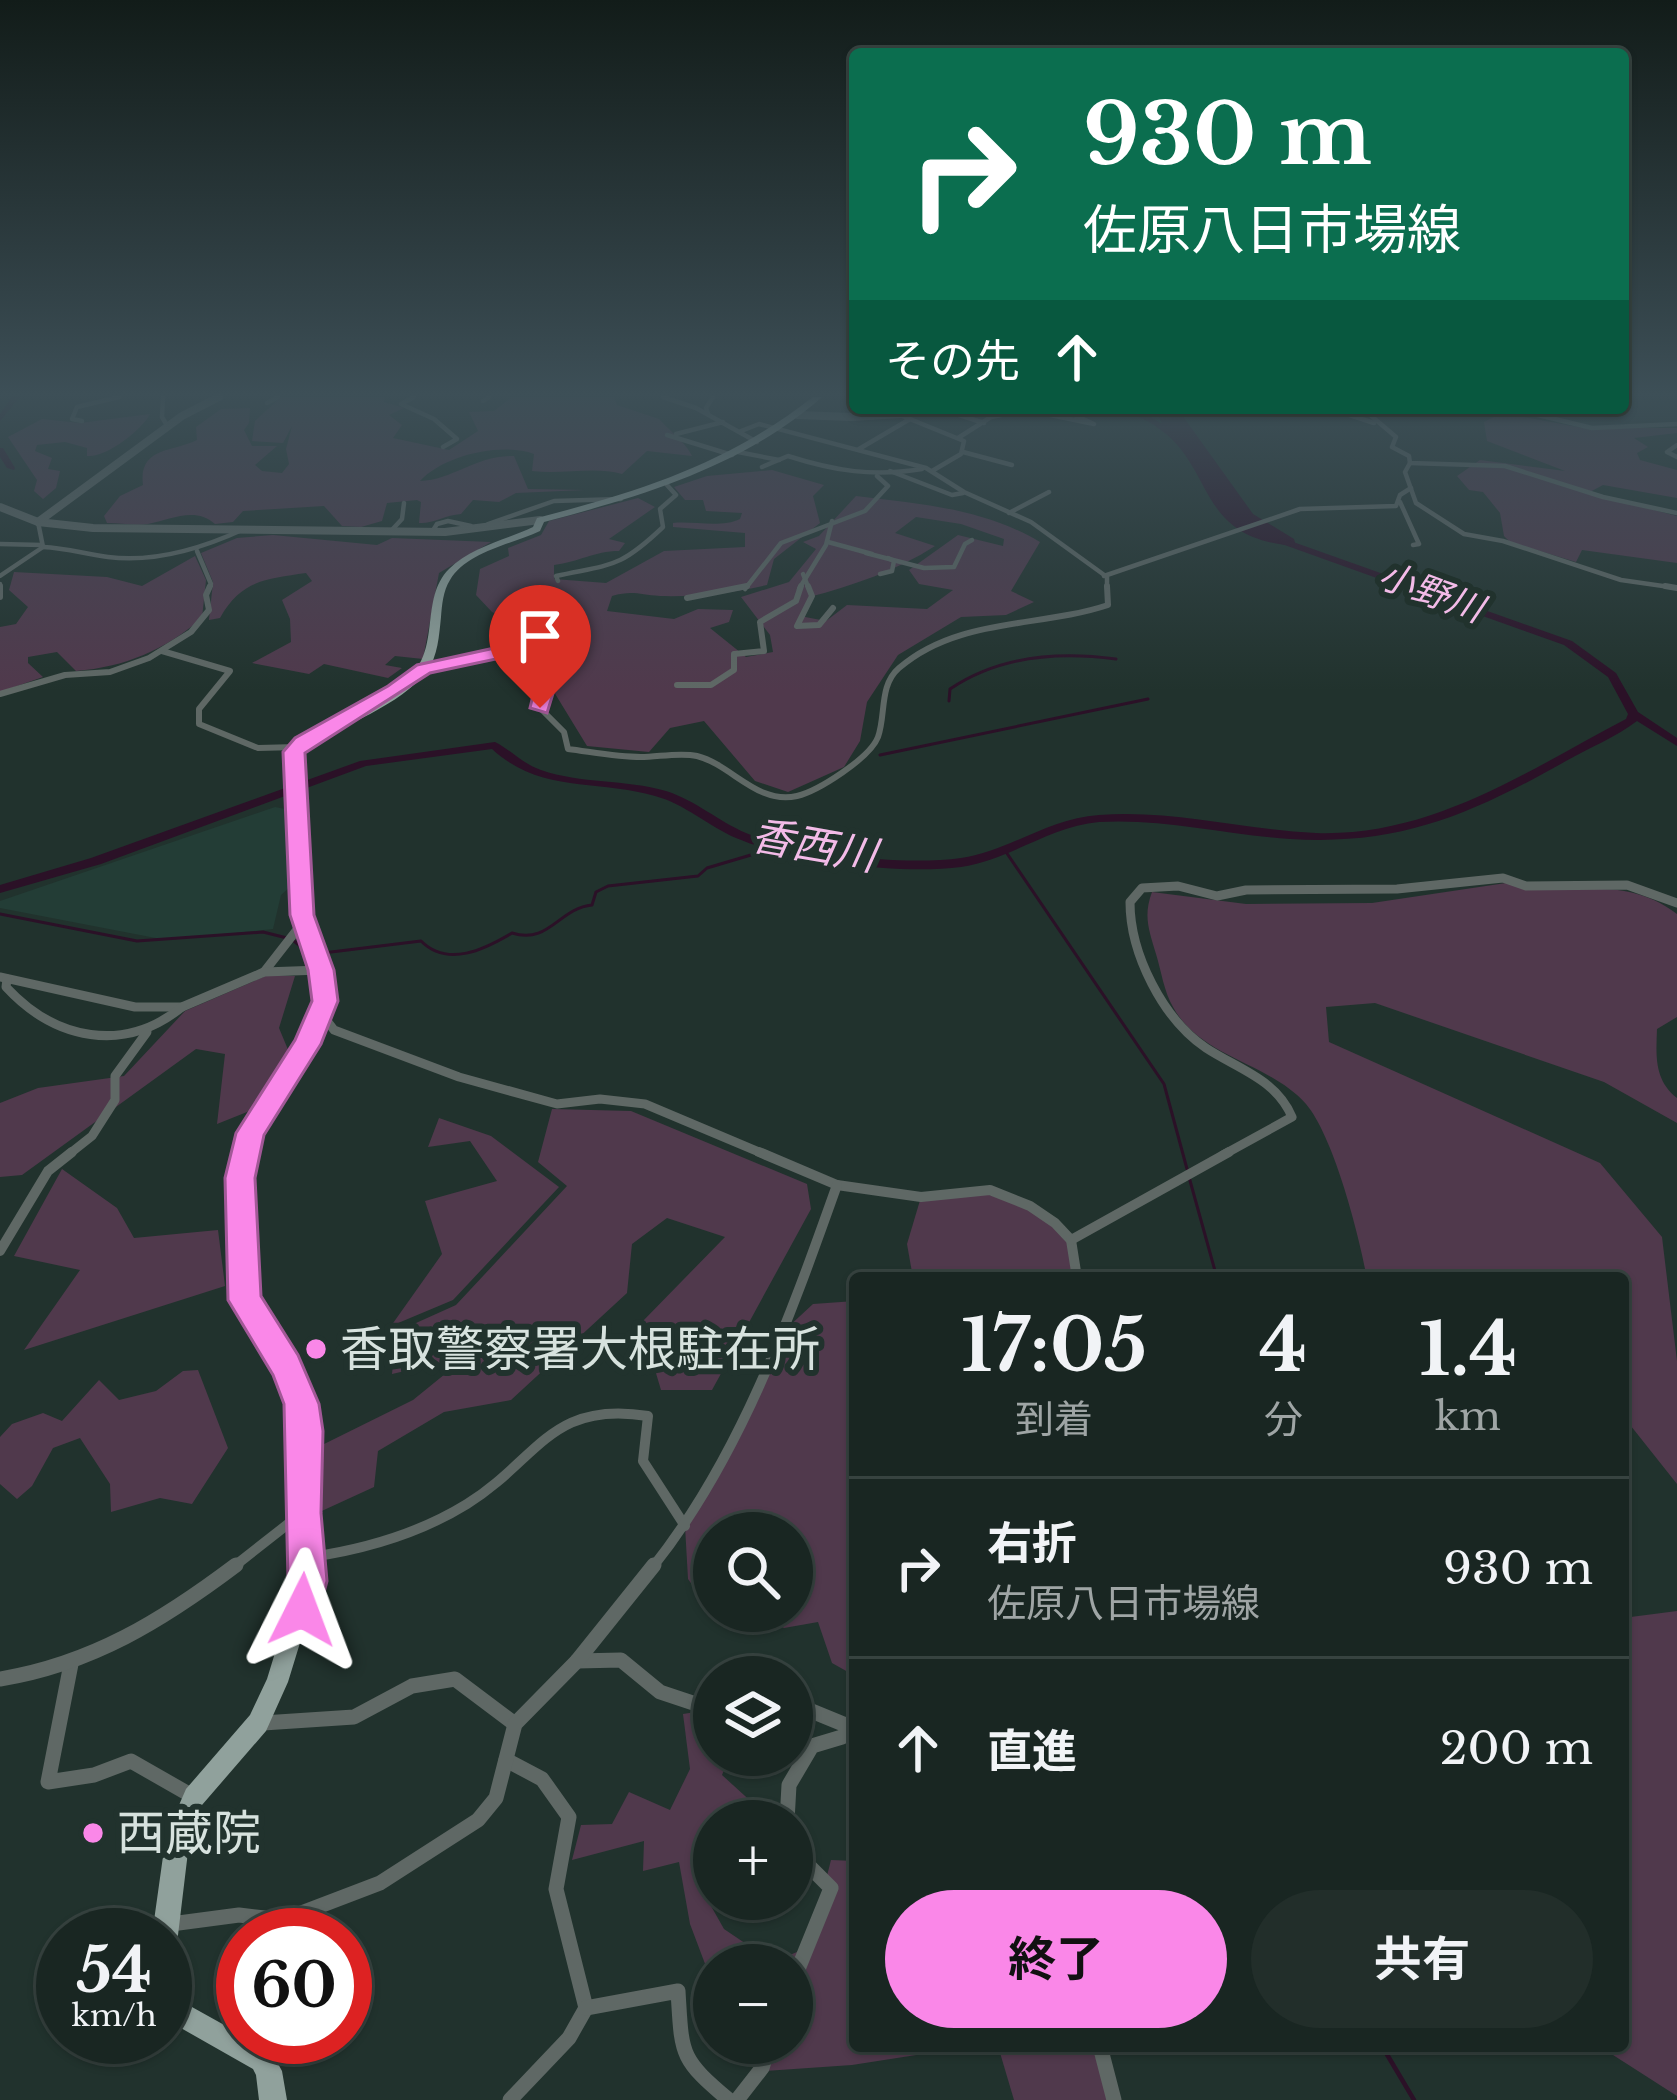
<!DOCTYPE html>
<html lang="ja">
<head>
<meta charset="utf-8">
<style>
  :root { --surface:#192622; --page:#222e2a; --text:#f1f3f6; --muted:#9fa5a5; --line:#374340; --accent:#fa87e8 }
  body { margin:0; font-family:"Libre Baskerville","Noto Sans JP",serif; background:var(--page); color:var(--text); height:100vh; display:flex; flex-direction:column; font-size:45px; white-space:nowrap }
  * { box-sizing:border-box; margin:0 }
  p { font-size:39px; color:var(--muted) }
  .icon { flex:none; width:66px; height:66px; fill:none; stroke:currentColor; stroke-width:2; stroke-linecap:round; stroke-linejoin:round }
  .map { position:relative; flex:1; overflow:hidden }
  .side { position:absolute; left:849px; top:1272px; width:780px; height:780px; display:flex; flex-direction:column; background:var(--surface); border-radius:12px; box-shadow:0 3px 9px #0004,0 0 0 3px var(--line) }
  .side>* { flex:none }
  .banner { position:absolute; left:849px; top:48px; width:780px; height:366px; border-radius:12px; box-shadow:0 3px 9px #0004,0 0 0 3px var(--line); background:#0b6e4f; color:#fff; overflow:hidden }
  .fabs { position:absolute; left:693px; top:1512px; display:grid; gap:24px }
  .fabs a { display:grid; place-items:center; width:120px; height:120px; border-radius:50%; background:var(--surface); box-shadow:0 3px 9px #0004,0 0 0 3px var(--line); font-size:60px }
  .speed { position:absolute; left:36px; top:1908px; display:flex; gap:24px; font-size:60px; font-weight:700; text-align:center }
  .speed>* { display:grid; place-content:center; width:156px; height:156px; border-radius:50%; background:var(--surface); box-shadow:0 3px 9px #0004,0 0 0 3px var(--line); line-height:1 }
  .speed small { font-size:30px; font-weight:400 }
  .speed .limit { border:18px solid #d22; background:#fff; color:#111 }
  .pin { position:absolute; display:grid; place-items:center; width:102px; height:102px; color:#fff; margin:-123px -51px; border-radius:50% 50% 50% 0; rotate:-45deg; box-shadow:0 0 12px #0007 }
  .pin .icon { rotate:45deg }
  .me { position:absolute; width:132px; margin:-66px; rotate:3deg; stroke-linejoin:round; filter:drop-shadow(0 0 9px #0008) }
  .turn { display:flex; align-items:center; gap:42px; height:252px; padding:0 36px; font-size:54px }
  .turn .icon { width:156px; height:156px; stroke-width:2.5 }
  .turn b { display:block; font-size:84px; line-height:102px }
  .then { display:flex; align-items:center; height:114px; padding:0 36px; background:#0003; gap:24px; font-size:45px }
  .eta { display:flex; justify-content:space-evenly; align-items:center; height:204px; text-align:center }
  .eta b { font-size:72px; font-weight:700; line-height:84px }
  .button { display:flex; gap:24px; margin-top:auto; padding:24px 36px }
  .button a { flex:1; height:138px; border-radius:72px; background:var(--accent); color:#111; font-size:48px; font-weight:700; line-height:138px; text-align:center }
  .button a+a { background:var(--page); color:var(--text) }
  ul { padding:0; list-style:none }
  li { display:flex; align-items:center; gap:36px; height:180px; padding:0 36px; border-top:3px solid var(--line) }
  li div { flex:1 }
  li b { display:block; font-size:45px }
  li em { font-style:normal }
  .map>svg:first-child { display:block }
  .built { fill:#233d36 }
  .green { fill:#50394c; fill-rule:evenodd }
  .water { fill:#2b1127 }
  .lines { fill:none; stroke-linecap:round; stroke-linejoin:round }
  .stream-far1 { stroke:#2b1127; stroke-width:3 }
  .stream { stroke:#2b1127; stroke-width:4.5 }
  .river { fill:#2b1127; fill-rule:evenodd }
  .minor-far4 { stroke:#5f6865; stroke-width:4.5 }
  .minor-far3 { stroke:#5f6865; stroke-width:6 }
  .minor-far2 { stroke:#5f6865; stroke-width:9 }
  .minor-far1 { stroke:#5f6865; stroke-width:10 }
  .minor { stroke:#5f6865; stroke-width:15 }
  .tertiary { stroke:#5f6865; stroke-width:8 }
  .primary { fill:#90a19c; fill-rule:evenodd }
  .route { fill:#fa87e8; stroke:#a25897; stroke-width:3 }
  .poi-dot { fill:#fa87e8; stroke:#21322d; stroke-width:4.5 }
  .labels { text-anchor:middle; dominant-baseline:central; stroke-width:12; stroke-linejoin:round; paint-order:stroke }
  .far-water-label { font-size:36px; font-style:italic; fill:#f3bbe8; stroke:#21322d }
  .water-label { font-size:42px; font-style:italic; fill:#f3bbe8; stroke:#21322d }
  .near-poi-label { font-size:48px; fill:#d7e2de; stroke:#21322d; text-anchor:start }
</style>
</head>
<body>
<div class="map">
<svg width="1677" height="2100" viewBox="0 0 1677 2100">
  <rect width="100%" height="100%" fill="#21322d"/>
  <polygon class="built" points="275,807 285,809 290,887 281,895 273,929 166,940 0,908 0,901"/>
  <g class="green">
    <path d="M 281,397 L 385,397 L 384,402 L 404,408 L 389,415 L 402,425 L 393,438 L 449,450 L 478,431 L 469,412 L 494,411 L 512,397 L 614,397 L 617,405 L 659,419 C 669,430 687,444 692,456 L 647,451 L 622,474 C 594,466 562,475 532,471 L 534,454 C 502,442 444,455 420,481 C 453,480 476,455 514,456 L 528,489 L 585,490 L 516,493 L 499,502 L 473,500 L 461,514 C 445,515 433,524 419,523 L 421,502 L 417,500 L 387,503 L 382,521 L 361,527 L 342,526 L 324,506 L 243,511 L 233,522 L 215,524 C 195,506 170,520 148,524 C 136,526 120,523 107,523 L 104,516 L 120,496 L 143,485 C 138,447 173,452 197,440 L 196,427 L 221,409 L 250,408 L 249,423 L 244,430 L 252,446 L 277,446 L 255,465 L 262,471 L 282,473 L 289,464 L 286,449 L 292,426 L 283,443 L 252,441 L 255,421 Z"/>
    <polygon points="1502,413 1583,428 1677,428 1677,433 1634,438 1648,447 1637,453 1640,460 1677,470 1677,498 1603,485 1588,493 1677,516 1677,563 1582,550 1576,562 1510,542 1504,536 1500,513 1483,492 1469,490 1457,476 1480,460 1565,471 1487,441 1484,422"/>
    <path d="M 150,414 C 142,430 106,458 87,456 L 87,448 L 65,442 L 37,445 L 35,451 L 52,458 L 48,469 L 60,471 L 56,488 L 43,499 L 34,491 L 37,480 L 8,437 L 42,419 L 80,423 Z"/>
    <path d="M 772,470 L 824,485 L 813,496 L 820,523 L 774,559 L 767,585 C 731,593 696,597 660,596 C 640,595 633,590 612,596 L 607,611 L 674,619 L 698,609 L 733,610 L 729,622 L 710,628 L 746,657 L 773,652 L 770,635 L 741,597 L 789,582 L 816,549 L 803,542 L 819,536 L 856,496 C 920,504 983,508 1040,542 L 1011,591 L 1034,602 L 1006,615 L 961,617 L 898,655 L 867,702 L 860,741 L 844,767 L 788,792 L 755,781 L 704,721 L 670,728 L 649,752 L 587,746 L 554,692 L 565,667 L 539,635 L 492,612 L 476,595 L 480,569 L 509,556 L 508,548 L 541,535 L 549,521 L 638,498 L 655,507 L 609,539 L 625,543 L 619,551 C 594,551 579,562 554,565 L 554,579 L 606,583 L 664,551 L 745,547 L 745,533 L 673,527 L 673,523 C 694,521 722,528 740,519 L 742,513 L 706,511 L 703,500 L 685,500 L 674,487 L 707,476 ZM 916,517 L 961,524 L 1004,539 L 1003,546 L 958,535 L 909,570 L 919,584 L 953,590 L 927,609 L 847,605 L 826,621 L 800,616 L 809,597 C 852,586 898,570 935,546 L 895,533 Z"/>
    <path d="M 273,535 L 377,545 L 392,538 L 491,542 L 439,573 L 423,659 L 395,656 L 385,665 L 402,668 L 388,678 L 324,664 L 309,674 L 252,663 L 291,642 L 290,619 L 282,600 L 312,581 L 306,573 C 266,579 241,580 220,618 L 209,620 L 213,582 L 201,553 L 237,538 Z"/>
    <path d="M 195,556 L 206,580 L 202,618 C 165,650 125,667 76,671 L 57,652 L 28,657 L 28,663 L 43,677 L 0,692 L 0,627 L 16,624 L 28,607 L 9,590 L 14,572 L 107,577 L 142,586 Z"/>
    <path d="M 1506,883 C 1570,900 1620,871 1677,914 L 1677,1017 L 1657,1029 C 1656,1056 1654,1080 1677,1098 L 1677,1123 L 1604,1082 L 1375,1003 L 1326,1007 L 1329,1042 L 1600,1163 L 1662,1237 L 1677,1361 L 1677,1484 L 1623,1416 L 1623,1278 L 1367,1278 C 1359,1235 1334,1137 1306,1104 C 1269,1062 1201,1058 1173,1007 C 1164,992 1161,970 1156,954 C 1149,930 1143,916 1152,892 L 1246,904 L 1372,903 Z"/>
    <polygon points="268,975 295,976 279,1028 289,1052 252,1110 217,1124 225,1054 196,1049 22,1175 0,1177 0,1103 38,1088 124,1076 185,1011"/>
    <polygon points="552,1109 631,1111 807,1184 811,1209 712,1390 661,1390 641,1323 725,1237 667,1218 632,1244 627,1293 511,1400 444,1412 378,1451 374,1487 313,1515 314,1449 413,1400 466,1357 392,1374 396,1332 456,1305 567,1186 538,1162"/>
    <polygon points="439,1118 491,1136 559,1187 453,1300 391,1326 442,1254 425,1201 497,1181 470,1141 428,1147"/>
    <polygon points="62,1169 117,1208 134,1238 218,1230 225,1286 24,1350 80,1270 14,1256"/>
    <polygon points="967,1189 1030,1206 1071,1240 1077,1278 913,1278 907,1244 921,1197"/>
    <path d="M 855,1301 L 855,1713 L 849,1716 L 848,1672 L 832,1663 L 818,1622 L 784,1628 L 751,1612 L 731,1628 L 708,1607 L 688,1579 L 685,1526 L 786,1329 L 813,1304 ZM 714,1533 L 792,1533 L 792,1611 L 714,1611 Z"/>
    <polygon points="198,1370 228,1448 192,1504 160,1498 111,1512 110,1484 80,1438 53,1448 32,1486 17,1499 0,1484 0,1437 12,1424 43,1413 62,1421 99,1380 119,1400 156,1391 183,1371"/>
    <polygon points="1677,1611 1677,2096 1599,2046 1623,2046 1623,1618"/>
    <polygon points="714,1709 714,1755 730,1755 722,1775 756,1806 746,1821 714,1821 714,1871 702,1890 724,1929 773,1962 809,1947 831,1860 855,1861 855,2046 974,2046 852,2065 765,2071 772,2043 792,2043 792,1965 714,1965 710,1977 690,1924 679,1862 643,1871 644,1841 572,1860 581,1825 612,1824 629,1792 670,1810 690,1769 683,1714"/>
    <polygon points="998,2046 1100,2046 1114,2100 1014,2100"/>
  </g>
  <path class="water" d="M 1156,408 L 1177,408 L 1253,514 L 1294,539 L 1296,546 C 1193,539 1217,465 1155,426 L 1162,424 Z"/>
  <g class="lines">
    <g class="stream-far1">
      <path d="M 949,701 L 950,689 C 999,656 1058,651 1116,659"/>
      <polyline points="880,755 1148,699"/>
      <polyline points="1004,849 1164,1084 1187,1169"/>
      <polyline points="0,914 137,941 263,932 287,938"/>
      <polyline points="294,941 310,954"/>
      <path d="M 323,953 L 421,941 C 448,968 485,949 512,933 C 549,945 559,908 592,905 L 596,892 L 608,886 L 698,876 L 707,868 L 778,847"/>
      <polyline points="1189,1177 1217,1278"/>
    </g>
    <polyline class="stream" points="1382,2046 1414,2100"/>
    <g class="river">
      <polygon points="12,397 20,397 0,421 0,414"/>
      <polygon points="1123,408 1133,408 1176,431 1169,433"/>
      <polygon points="0,448 3,448 15,468 14,470 7,468 0,457"/>
      <path d="M 1282,538 L 1572,641 L 1616,673 L 1638,712 L 1677,738 L 1677,746 L 1637,721 C 1616,737 1589,748 1566,761 C 1472,814 1400,846 1290,839 C 1227,835 1163,818 1099,822 C 1050,826 1010,860 961,867 C 901,875 792,862 736,838 C 708,826 685,804 655,796 C 597,779 541,794 492,749 L 366,766 L 101,864 L 0,893 L 0,885 L 91,858 L 360,761 L 495,742 C 511,750 523,764 541,770 C 581,784 625,779 666,791 C 695,800 718,821 746,833 C 799,855 904,866 961,858 C 1009,851 1049,818 1099,815 C 1171,809 1244,830 1316,833 C 1432,837 1527,771 1626,719 L 1628,714 L 1608,677 L 1564,645 L 1279,543 L 1277,541 Z"/>
    </g>
    <g class="minor-far4">
      <polyline points="163,397 162,417 168,427"/>
      <polyline points="414,397 401,404 434,419 457,439 443,447"/>
      <polyline points="663,397 696,408 757,442"/>
      <polyline points="483,401 489,397"/>
      <polyline points="267,403 278,397"/>
      <polyline points="1016,408 1094,424 1059,408"/>
      <polyline points="1328,408 1374,423"/>
      <polyline points="1362,408 1396,437 1392,447 1409,456 1410,463 1505,466 1603,497 1677,513"/>
      <polyline points="1509,408 1592,428 1677,424"/>
      <polyline points="950,412 984,423"/>
      <polyline points="708,414 706,408 713,397"/>
      <polyline points="900,415 964,441 961,454 932,471"/>
      <polyline points="82,421 72,419 77,407 119,397"/>
      <polyline points="741,431 759,424 926,468 964,492 1031,522 1107,577 1107,589"/>
      <polyline points="676,434 723,422"/>
      <polyline points="667,435 732,455"/>
      <polyline points="958,438 991,417 1017,412"/>
      <polyline points="1677,445 1667,452 1677,457"/>
      <polyline points="859,449 910,419"/>
      <polyline points="738,452 779,460"/>
      <polyline points="963,452 1012,465"/>
      <polyline points="1410,463 1405,472 1416,503 1464,534 1503,541 1621,580 1677,588"/>
      <path d="M 762,467 L 788,456 C 835,471 873,477 922,469"/>
      <polyline points="890,471 952,495 963,493"/>
      <polyline points="1400,502 1419,544 1413,545"/>
      <polyline points="1009,513 1049,492"/>
      <polyline points="488,524 554,501 621,499"/>
      <polyline points="390,532 402,519 404,503"/>
      <polyline points="432,532 437,524 448,521 471,526"/>
      <polyline points="828,542 872,554"/>
      <polyline points="0,544 42,545"/>
      <path d="M 43,547 C 66,548 85,554 108,557 C 155,563 203,548 244,529"/>
      <polyline points="197,551 211,584 209,589"/>
      <polyline points="866,553 924,568 954,567 965,544 972,540"/>
      <polyline points="803,574 809,589"/>
      <polyline points="880,574 892,571 894,561 888,558"/>
      <polyline points="0,576 43,547 38,522"/>
      <polyline points="1104,576 1300,509 1396,506 1400,495 1411,488"/>
      <path d="M 558,581 L 556,576 C 611,564 619,569 663,527 L 660,509 L 676,495 L 667,485"/>
      <polyline points="0,584 0,589"/>
      <polyline points="745,589 781,543 865,511 888,486 877,476"/>
      <polyline points="799,589 826,545 832,521"/>
    </g>
    <g class="minor-far3">
      <polyline points="0,586 0,597"/>
      <polyline points="808,586 812,596 797,626 819,625 833,608"/>
      <polyline points="1665,586 1677,588"/>
      <polyline points="687,598 747,586"/>
      <polyline points="162,651 230,671 199,709 199,724 258,748 297,747"/>
      <path d="M 423,669 L 513,649 L 545,687 L 540,708 L 564,732 L 568,749 C 592,752 617,757 641,757 C 658,757 680,752 697,756 C 732,765 757,805 797,796 C 818,791 870,758 878,737 C 886,715 879,685 899,668 C 958,617 1039,628 1108,605 L 1107,586"/>
      <polyline points="677,685 711,685 734,670 734,654 764,651 760,622 796,601 801,586"/>
      <polyline points="0,694 65,675 110,672 149,658 191,632 209,610 206,595 210,586"/>
    </g>
    <g class="minor-far2">
      <polyline points="264,972 303,922"/>
      <polyline points="0,977 135,1007 182,1007 264,972 321,970"/>
      <path d="M 7,979 L 6,987 C 55,1040 124,1054 182,1007"/>
      <polyline points="321,1013 334,1030 459,1077 557,1104 600,1099 645,1104 766,1155"/>
      <polyline points="68,1155 92,1136 115,1100 115,1076 147,1032"/>
      <path d="M 1223,1155 L 1292,1117 C 1276,1079 1238,1069 1206,1048 C 1163,1019 1130,954 1130,902 L 1142,888 L 1178,886 L 1217,896 L 1246,890 L 1397,889 L 1503,878 L 1526,886 L 1627,885 L 1677,903"/>
    </g>
    <g class="minor-far1">
      <polyline points="759,1152 837,1185 921,1197 990,1190 1030,1206 1055,1223 1071,1240 1077,1278"/>
      <polyline points="1071,1240 1229,1152"/>
      <polyline points="0,1251 48,1171 72,1152"/>
      <path d="M 311,1557 C 366,1549 420,1533 467,1504 C 539,1459 550,1400 648,1416 L 643,1461 L 685,1526"/>
      <polyline points="232,1568 302,1513"/>
      <path d="M 652,1568 C 740,1458 790,1317 837,1185"/>
    </g>
    <g class="minor">
      <polyline points="577,1661 621,1660 660,1692 699,1705 714,1698"/>
      <polyline points="71,1664 48,1782 94,1775 131,1761 194,1797"/>
      <path d="M 0,1679 C 92,1664 163,1620 236,1565"/>
      <polyline points="792,1703 853,1728"/>
      <polyline points="263,1723 354,1717 412,1686 455,1679 515,1724"/>
      <polyline points="506,1760 542,1779 569,1817 556,1889 586,2008 569,2038 510,2100"/>
      <polyline points="787,1821 789,1785 812,1746 842,1737 851,1728"/>
      <polyline points="792,1849 831,1888 792,1984"/>
      <polyline points="171,1924 239,1915 283,1920 380,1883 478,1820 496,1798 515,1724 577,1661 654,1565"/>
      <path d="M 586,2008 L 678,1991 C 682,2055 679,2058 729,2100"/>
      <polyline points="1100,2046 1114,2100"/>
      <polyline points="737,2100 762,2068 770,2043"/>
    </g>
    <g class="tertiary">
      <polyline points="797,415 852,417 997,408"/>
      <polyline points="0,507 38,522 93,528 445,532 540,520"/>
      <polyline points="38,522 182,416 219,397"/>
    </g>
    <g class="primary">
      <path d="M 813,397 L 822,397 C 744,466 643,496 544,522 L 540,531 C 512,544 466,552 450,580 C 443,591 442,605 441,617 C 439,636 438,656 427,671 C 401,705 343,726 306,745 L 300,753 L 309,915 L 328,970 L 332,1001 L 313,1048 L 258,1134 L 248,1178 L 253,1298 L 293,1360 L 311,1404 L 319,1581 L 288,1682 L 266,1731 L 202,1805 L 190,1835 L 178,1935 L 174,1944 L 165,1948 L 165,1935 L 152,1935 L 166,1835 L 186,1789 L 250,1715 L 267,1679 L 297,1581 L 291,1404 L 279,1371 L 235,1300 L 232,1178 L 242,1133 L 301,1042 L 318,1001 L 314,970 L 295,915 L 288,752 C 313,723 374,707 407,679 C 442,650 419,599 449,569 C 471,547 506,540 533,527 L 537,518 C 641,491 727,464 813,397 Z"/>
      <polygon points="165,1992 271,2051 282,2071 287,2100 259,2100 256,2075 253,2069 165,2019"/>
    </g>
  </g>
  <linearGradient id="sky" x2="0" y2="1"><stop stop-color="#121c19"/><stop offset="0.57" stop-color="#3d4f57"/><stop offset="1" stop-color="#3d4f57" stop-opacity="0"/></linearGradient>
  <rect width="1677" height="691" fill="url(#sky)"/>
  <polygon class="route" points="513,644 528,650 555,687 547,713 530,708 535,687 510,656 430,673 305,753 314,915 334,970 338,1001 321,1044 264,1135 255,1178 261,1296 298,1355 319,1404 323,1431 321,1513 327,1581 316,1623 302,1629 289,1623 283,1610 288,1581 284,1404 273,1375 228,1300 225,1178 236,1133 295,1040 312,1001 308,970 290,915 283,752 295,738 388,686 417,665"/>
  <g class="poi-dot">
    <circle cx="316" cy="1349" r="12"/>
    <circle cx="93" cy="1833" r="12"/>
  </g>
  <g class="labels">
    <g class="far-water-label">
      <text transform="translate(1431 592) rotate(20)">小野川</text>
    </g>
    <g class="water-label">
      <text transform="translate(814 845) rotate(10)">香西川</text>
    </g>
    <g class="near-poi-label">
      <text x="340" y="1349">香取警察署大根駐在所</text>
      <text x="117" y="1833">西蔵院</text>
    </g>
  </g>
</svg>
<div class="fabs">
<a><svg class="icon" aria-label="search" viewBox="0 0 24 24"><circle cx="10" cy="10" r="6"/><path d="M15 15l6 6"/></svg></a>
<a><svg class="icon" aria-label="layers" viewBox="0 0 24 24"><path d="M12 4l9 5-9 5-9-5zM3 14l9 5 9-5"/></svg></a>
<a>+</a>
<a>−</a>
</div>
<div class="speed"><div>54<small>km/h</small></div><div class="limit">60</div></div>
<div class="pin" style="left:540px;top:708px;background:#d93025"><svg class="icon" aria-label="arrive" viewBox="0 0 24 24"><path d="M6 21V4h12l-3 4 3 4H6"/></svg></div>
<svg class="me" style="left:302px;top:1610px" viewBox="-20 -20 40 40"><path d="M0-17L14 15 0 8-14 15z" fill="#fa87e8" stroke="#fff" stroke-width="4"/></svg>
<div class="banner">
<div class="turn"><svg class="icon" aria-label="right" viewBox="0 0 24 24"><path d="M7 20v-9h11M14 6l5 5-5 5"/></svg><div><b>930 m</b>佐原八日市場線</div></div>
<div class="then">その先<svg class="icon" aria-label="ahead" viewBox="0 0 24 24"><path d="M12 20V5M6 11l6-6 6 6"/></svg></div>
</div>
<section class="side">
<div class="eta">
<div><b>17:05</b><p>到着</p></div>
<div><b>4</b><p>分</p></div>
<div><b>1.4</b><p>km</p></div>
</div>
<ul>
<li><svg class="icon" aria-label="right" viewBox="0 0 24 24"><path d="M7 20v-9h11M14 6l5 5-5 5"/></svg><div><b>右折</b><p>佐原八日市場線</p></div><em>930 m</em></li>
<li><svg class="icon" aria-label="ahead" viewBox="0 0 24 24"><path d="M12 20V5M6 11l6-6 6 6"/></svg><div><b>直進</b></div><em>200 m</em></li>
</ul>
<div class="button"><a>終了</a><a>共有</a></div>
</section>
</div>
</body>
</html>
